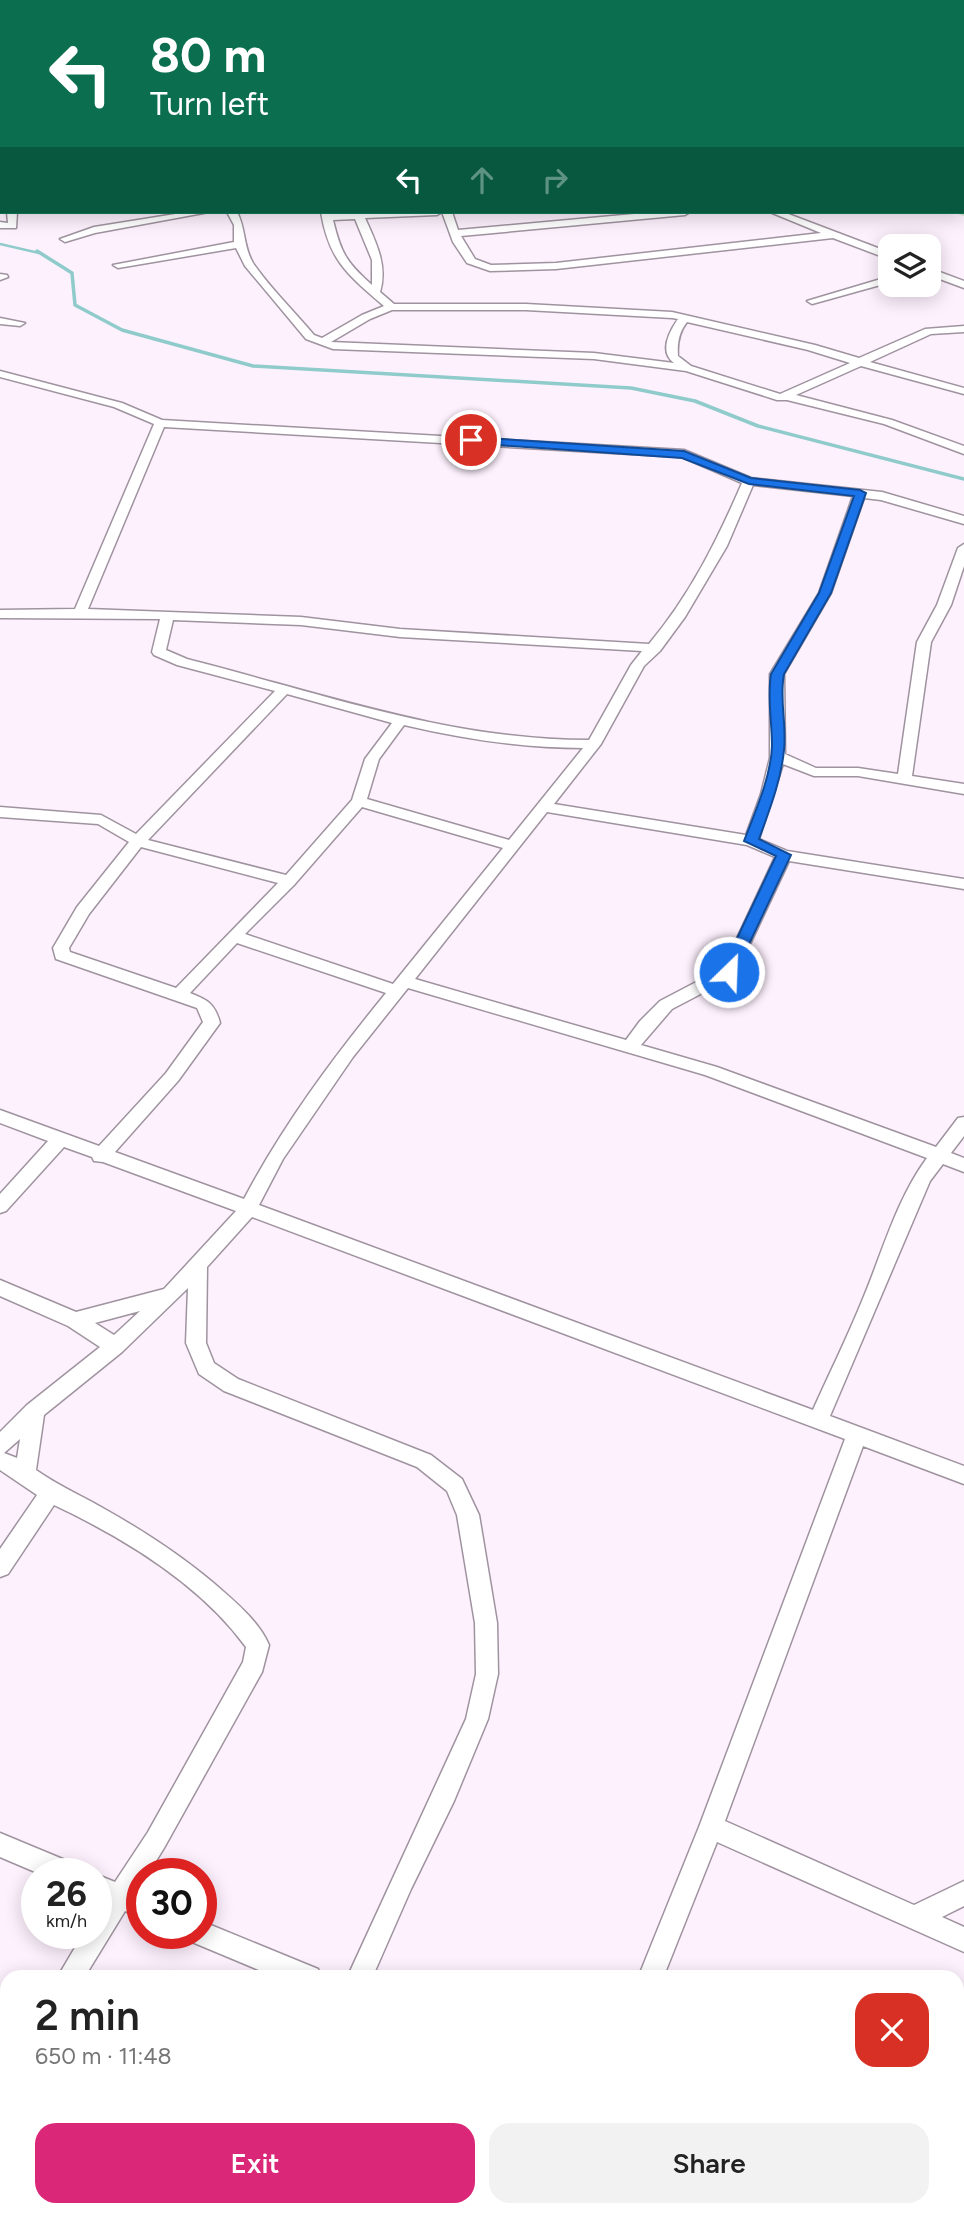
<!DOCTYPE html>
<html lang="en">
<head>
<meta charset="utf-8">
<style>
  :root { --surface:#fff; --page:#f2f2f2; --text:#222; --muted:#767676; --accent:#db2777 }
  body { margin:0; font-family:Figtree,sans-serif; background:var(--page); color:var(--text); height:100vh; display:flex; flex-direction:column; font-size:26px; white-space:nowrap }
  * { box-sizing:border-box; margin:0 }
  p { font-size:23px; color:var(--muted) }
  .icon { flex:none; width:38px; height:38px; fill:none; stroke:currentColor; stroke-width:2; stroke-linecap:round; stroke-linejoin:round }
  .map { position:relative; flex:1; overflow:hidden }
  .panel { position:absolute; left:0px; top:1970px; width:964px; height:247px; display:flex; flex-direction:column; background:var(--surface); border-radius:21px 21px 0 0; box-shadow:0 4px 18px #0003 }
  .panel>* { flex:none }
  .guide { position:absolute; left:0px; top:0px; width:964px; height:214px; box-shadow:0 4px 18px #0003; background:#0b6e4f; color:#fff; overflow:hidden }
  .fabs { position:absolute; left:878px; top:234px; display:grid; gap:14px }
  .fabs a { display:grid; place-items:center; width:63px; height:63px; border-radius:14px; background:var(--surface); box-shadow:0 4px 18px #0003; font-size:35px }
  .speed { position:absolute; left:21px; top:1858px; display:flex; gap:14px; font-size:35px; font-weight:700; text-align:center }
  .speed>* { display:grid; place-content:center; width:91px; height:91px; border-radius:50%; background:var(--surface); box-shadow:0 4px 18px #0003; line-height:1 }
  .speed small { font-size:18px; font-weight:400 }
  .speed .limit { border:10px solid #d22; background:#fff; color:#111 }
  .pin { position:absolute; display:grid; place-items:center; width:60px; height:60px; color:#fff; margin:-30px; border:4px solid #fff; border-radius:50%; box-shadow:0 2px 7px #0007 }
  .me { position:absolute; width:77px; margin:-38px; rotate:24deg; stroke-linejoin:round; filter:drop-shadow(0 0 5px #0008) }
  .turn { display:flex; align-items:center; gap:24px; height:147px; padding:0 35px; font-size:32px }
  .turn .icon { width:91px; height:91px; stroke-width:2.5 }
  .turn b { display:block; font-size:49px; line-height:60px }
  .lanes { display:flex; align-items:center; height:66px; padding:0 35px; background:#0003; justify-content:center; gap:35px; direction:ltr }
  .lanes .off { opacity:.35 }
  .round { display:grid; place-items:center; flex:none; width:74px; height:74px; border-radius:21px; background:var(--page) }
  .headline { display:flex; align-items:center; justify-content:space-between; height:119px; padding:0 35px }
  h1 { font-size:42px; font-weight:600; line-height:52px }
  .button { display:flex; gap:14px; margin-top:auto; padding:14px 35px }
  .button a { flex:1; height:80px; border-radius:21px; background:var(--accent); color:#fff; font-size:28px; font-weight:600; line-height:80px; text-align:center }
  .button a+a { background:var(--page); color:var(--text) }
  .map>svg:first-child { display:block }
  .green { fill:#ccdfc3 }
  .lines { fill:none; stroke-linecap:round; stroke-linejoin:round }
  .stream-far1 { stroke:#8fcbcb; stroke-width:2.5 }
  .stream { stroke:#8fcbcb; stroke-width:3.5 }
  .minor-casing { stroke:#9f939f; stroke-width:3 }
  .minor { fill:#fff; fill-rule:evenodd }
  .route { fill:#1a73e8; stroke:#114b97; stroke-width:2 }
</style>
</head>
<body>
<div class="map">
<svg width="964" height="2217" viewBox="0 0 964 2217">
  <rect width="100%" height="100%" fill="#fef1fe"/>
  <polygon class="green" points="350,0 964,0 964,216 952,212 962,212 962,2"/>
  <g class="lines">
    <polyline class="stream-far1" points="0,244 39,253"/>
    <polyline class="stream" points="37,251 72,273 75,305 122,330 253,366 631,388 695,401 758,426 964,479"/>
    <g class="minor-casing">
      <g id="minor">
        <polygon points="0,0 31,0 34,2 0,3"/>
        <polygon points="112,0 120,0 110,2"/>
        <polygon points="143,0 153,0 155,2 144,2"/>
        <polygon points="228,0 239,0 241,2 230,2"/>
        <polygon points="0,50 2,50 0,56"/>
        <rect x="0" y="76" width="2" height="6"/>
        <rect x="0" y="107" width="2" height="6"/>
        <rect x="0" y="137" width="2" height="6"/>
        <rect x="0" y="170" width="2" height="6"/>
        <polygon points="7,212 17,212 16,228 0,228 0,222 8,223"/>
        <polygon points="188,212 209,212 95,233 65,242 60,239 94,227"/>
        <path d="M 227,212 L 237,212 C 246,229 243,246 253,263 C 270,288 294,311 314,335 L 322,338 L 362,315 L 384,306 C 348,275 329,261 321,212 L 442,212 L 437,215 L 365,218 C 376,242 388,266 380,292 L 394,304 L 526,304 L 672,312 L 815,345 L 859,358 L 925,329 L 964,326 L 964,332 L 931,334 L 870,362 L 964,388 L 964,394 L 861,366 L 796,395 L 892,420 L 964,446 L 964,454 L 884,424 L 787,400 L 777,400 L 686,371 L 594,359 L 333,349 L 306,339 L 245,266 L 236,248 L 118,268 L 113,265 L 234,242 L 234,225 ZM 355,219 L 372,260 L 372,285 C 346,262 341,253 333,220 ZM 392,310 L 526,310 L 672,318 L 678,319 C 669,332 659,352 674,363 L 594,353 L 331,342 L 370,319 ZM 687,322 L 808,350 L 850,363 L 780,394 L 691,366 L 678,356 C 677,343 679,332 687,322 Z"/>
        <polygon points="442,212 452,212 458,230 656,212 690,212 685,215 461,236 475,259 491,265 556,263 821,233 770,212 783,212 891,253 891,260 833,238 556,269 490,271 467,263 453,242"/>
        <polygon points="929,268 964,281 964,288 929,275"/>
        <polygon points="0,274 7,275 8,277 0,280"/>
        <polygon points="891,276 891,282 812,304 807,301"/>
        <polygon points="0,318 25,323 20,326 0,324"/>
        <path d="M 0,371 L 122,403 L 162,420 L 684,450 L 751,478 L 882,492 L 964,516 L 964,524 L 881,500 L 864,498 L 831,593 L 784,674 L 785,754 L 816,768 L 858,768 L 898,774 L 917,642 L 937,605 L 958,548 L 964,544 L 964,566 L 951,605 L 931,642 L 912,776 L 964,784 L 964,794 L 858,776 L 814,776 L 783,764 L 759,839 L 787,851 L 964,879 L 964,889 L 789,861 L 735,976 L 672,1009 L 641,1045 L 717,1067 L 936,1147 L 958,1118 L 964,1117 L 964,1136 L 951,1153 L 964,1158 L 964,1172 L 943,1164 L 930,1181 L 830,1416 L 964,1466 L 964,1484 L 863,1446 L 725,1821 L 914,1905 L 964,1881 L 964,1906 L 942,1917 L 964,1927 L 964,1952 L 717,1842 L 663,1978 L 638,1978 L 699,1827 L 845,1439 L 252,1217 L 207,1267 L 206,1343 L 214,1363 L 238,1379 L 431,1455 L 462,1479 L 479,1515 L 497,1623 L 498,1674 L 488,1719 L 454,1801 L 411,1889 L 372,1978 L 347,1978 L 466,1719 L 476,1674 L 475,1623 L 457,1515 L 447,1491 L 417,1467 L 224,1391 L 199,1374 L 186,1343 L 188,1288 L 122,1352 L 44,1415 L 36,1470 C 57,1485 78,1494 101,1507 C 144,1531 187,1559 224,1592 C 241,1607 260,1624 269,1645 L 262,1672 L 164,1848 L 148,1874 L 142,1874 L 142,1885 L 137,1892 L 142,1893 L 142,1918 L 125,1911 L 84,1978 L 57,1978 L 83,1934 L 96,1934 L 96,1912 L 103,1901 L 96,1898 L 95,1874 L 115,1882 L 148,1832 L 243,1662 L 246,1647 C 200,1584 124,1538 54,1505 L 8,1574 L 0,1577 L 0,1549 L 37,1495 L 0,1470 L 0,1432 L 27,1405 L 100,1347 L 68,1326 L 0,1296 L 0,1280 L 76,1312 L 164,1289 L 236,1211 L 103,1162 L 94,1161 L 92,1157 L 64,1147 L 6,1211 L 0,1213 L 0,1194 L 48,1141 L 0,1123 L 0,1110 L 99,1146 L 166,1073 L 203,1022 L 197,1008 L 56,959 L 53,948 L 77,907 L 129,842 L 98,824 L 0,817 L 0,807 L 101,815 L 136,834 L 275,691 L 177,665 L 154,655 L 152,652 L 160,619 L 0,618 L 0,610 L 75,609 L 154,424 L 114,407 L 0,377 ZM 164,427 L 682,457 L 742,483 C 717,541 690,595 649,644 L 400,629 L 301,617 L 88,609 ZM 753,485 L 853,496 L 819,593 L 770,674 L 770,758 L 761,794 L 746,835 L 554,804 L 601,744 L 644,666 L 660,651 L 685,617 L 727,546 ZM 173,620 L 301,625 L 400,637 L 642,651 L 631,665 L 589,740 C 449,740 321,693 187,659 L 166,650 ZM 287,694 L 392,723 L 365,759 L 352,800 L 286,875 L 148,840 ZM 404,725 C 464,739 522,748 583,748 L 509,840 L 367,799 L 379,759 ZM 362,807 L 503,848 L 393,984 L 245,934 L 294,885 ZM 547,812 L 747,845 L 775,857 L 723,968 L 660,1001 L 640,1021 L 626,1040 L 415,979 ZM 141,847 L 278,883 L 176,988 L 70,952 L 69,948 L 89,914 ZM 237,943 L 386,993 C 333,1058 283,1125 244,1199 L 115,1152 L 178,1081 L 220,1023 C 215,1004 208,1000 190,993 ZM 408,988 L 705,1075 L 927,1158 C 896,1200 882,1254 862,1301 C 847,1338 829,1374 813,1410 L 259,1205 L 283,1159 L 353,1057 ZM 140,1311 L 114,1335 L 95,1323 ZM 20,1439 L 17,1458 L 4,1453 Z"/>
        <polygon points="0,1833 77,1865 80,1874 40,1874 0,1857"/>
        <polygon points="201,1921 318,1969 321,1978 278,1978 192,1942 189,1934 201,1934"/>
        <polygon points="7,2058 7,2092 0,2095 0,2061"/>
        <polygon points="0,2112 7,2115 7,2145 0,2142"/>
        <polygon points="91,2210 124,2210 127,2217 93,2217"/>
        <polygon points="221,2210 250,2210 248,2217 218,2217"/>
        <polygon points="541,2210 569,2210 567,2217 539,2217"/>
        <polygon points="807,2210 846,2210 849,2217 809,2217"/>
      </g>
    </g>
    <use href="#minor" class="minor"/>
  </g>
  <path class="route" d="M 471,437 L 684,451 L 751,478 L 860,490 L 866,493 L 831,593 L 784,674 C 779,699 787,725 784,750 C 781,781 769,811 759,839 L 791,855 L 734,976 L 729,977 L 721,972 L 776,856 L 744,841 C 755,812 771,777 772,746 C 772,721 767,698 771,674 L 819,593 L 854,496 L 749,484 L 682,458 L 467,443 L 466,440 Z"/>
</svg>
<div class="fabs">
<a><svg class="icon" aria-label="layers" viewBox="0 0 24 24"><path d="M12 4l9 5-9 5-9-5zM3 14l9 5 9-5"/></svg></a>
</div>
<div class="speed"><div>26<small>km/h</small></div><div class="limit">30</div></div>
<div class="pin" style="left:471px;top:440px;background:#d93025"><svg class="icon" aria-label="arrive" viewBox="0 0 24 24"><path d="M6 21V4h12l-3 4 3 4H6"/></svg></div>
<svg class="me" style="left:729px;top:972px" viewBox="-20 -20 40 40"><circle r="17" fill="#1a73e8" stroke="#fff" stroke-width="3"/><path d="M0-11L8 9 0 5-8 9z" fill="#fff"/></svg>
<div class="guide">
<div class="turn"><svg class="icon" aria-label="left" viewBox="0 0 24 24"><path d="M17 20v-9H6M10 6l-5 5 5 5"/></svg><div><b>80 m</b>Turn left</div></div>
<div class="lanes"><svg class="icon" aria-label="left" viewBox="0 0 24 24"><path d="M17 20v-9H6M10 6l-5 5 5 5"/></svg><svg class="icon off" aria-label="ahead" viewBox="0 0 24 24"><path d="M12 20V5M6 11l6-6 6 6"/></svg><svg class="icon off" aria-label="right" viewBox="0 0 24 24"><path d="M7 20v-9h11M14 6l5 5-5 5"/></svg></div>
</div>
<section class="panel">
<div class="headline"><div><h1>2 min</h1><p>650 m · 11:48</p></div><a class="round" style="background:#d93025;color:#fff"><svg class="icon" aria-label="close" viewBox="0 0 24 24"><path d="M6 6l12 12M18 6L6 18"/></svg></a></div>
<div class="button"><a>Exit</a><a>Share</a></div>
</section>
</div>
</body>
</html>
